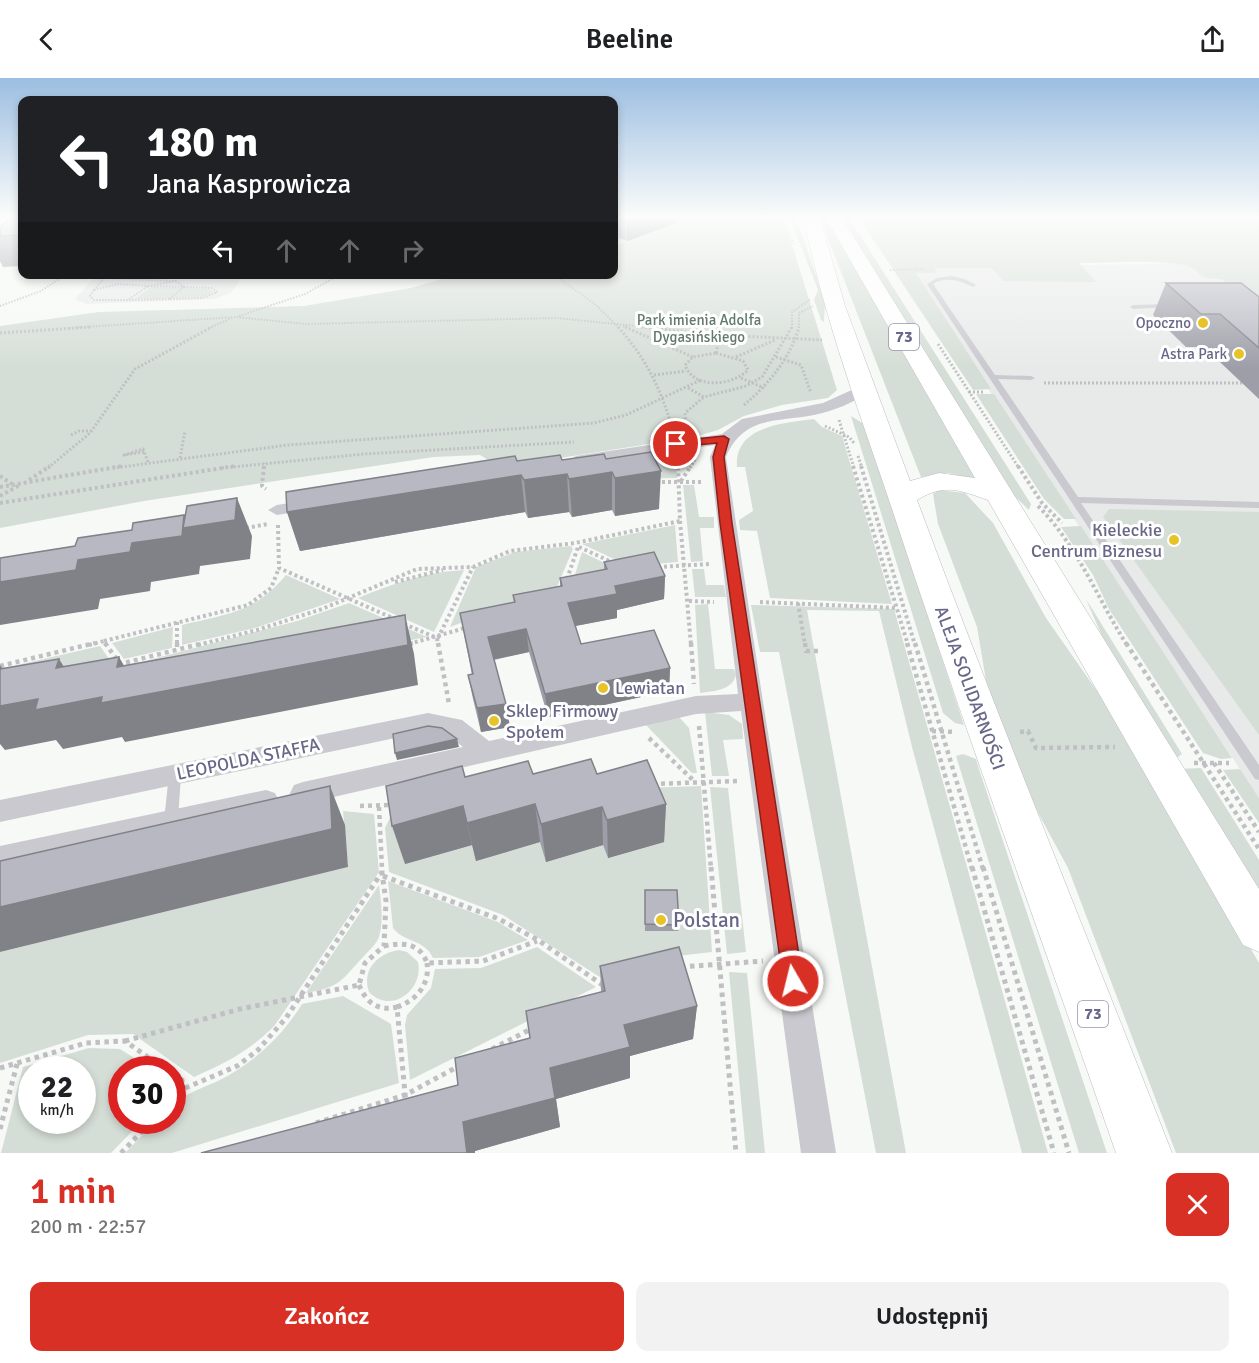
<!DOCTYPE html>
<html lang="pl">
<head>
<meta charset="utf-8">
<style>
  :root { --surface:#fff; --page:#f2f2f2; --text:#202124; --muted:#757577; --accent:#d93025 }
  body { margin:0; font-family:Signika,sans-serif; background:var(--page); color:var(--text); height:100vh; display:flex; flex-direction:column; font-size:22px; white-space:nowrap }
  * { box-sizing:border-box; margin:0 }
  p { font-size:20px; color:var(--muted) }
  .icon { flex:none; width:33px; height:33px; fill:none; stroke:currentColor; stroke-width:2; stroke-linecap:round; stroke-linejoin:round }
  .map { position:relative; height:1075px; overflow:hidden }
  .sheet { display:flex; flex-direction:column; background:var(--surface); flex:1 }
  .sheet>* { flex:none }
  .top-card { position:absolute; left:18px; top:18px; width:600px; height:183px; border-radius:12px; box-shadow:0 3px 9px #0003; background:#202124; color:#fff; overflow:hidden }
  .speed { position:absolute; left:18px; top:978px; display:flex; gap:12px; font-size:30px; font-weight:700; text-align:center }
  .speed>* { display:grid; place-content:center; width:78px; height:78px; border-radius:50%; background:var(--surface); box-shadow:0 3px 9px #0003; line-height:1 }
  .speed small { font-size:15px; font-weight:400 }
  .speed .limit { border:9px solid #d22; background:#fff; color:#111 }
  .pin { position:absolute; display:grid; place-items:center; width:51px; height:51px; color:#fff; margin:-26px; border:3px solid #fff; border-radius:50%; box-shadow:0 2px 6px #0007 }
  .me { position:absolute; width:66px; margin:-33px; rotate:352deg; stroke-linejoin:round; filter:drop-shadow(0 0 4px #0008) }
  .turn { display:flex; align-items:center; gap:21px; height:126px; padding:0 30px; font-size:27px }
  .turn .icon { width:78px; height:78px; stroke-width:2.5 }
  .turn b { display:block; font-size:42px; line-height:51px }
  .lanes { display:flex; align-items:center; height:57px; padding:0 30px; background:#0003; justify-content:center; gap:30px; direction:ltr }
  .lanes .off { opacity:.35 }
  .round { display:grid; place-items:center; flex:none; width:63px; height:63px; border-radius:12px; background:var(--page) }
  .summary { display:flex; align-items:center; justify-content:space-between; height:102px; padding:0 30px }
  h1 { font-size:36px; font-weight:600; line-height:45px; color:var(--accent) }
  .action { display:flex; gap:12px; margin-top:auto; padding:12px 30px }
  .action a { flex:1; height:69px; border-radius:12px; background:var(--accent); color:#fff; font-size:24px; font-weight:600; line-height:69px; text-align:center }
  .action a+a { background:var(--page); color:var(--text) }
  header { display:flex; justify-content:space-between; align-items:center; height:78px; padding:0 30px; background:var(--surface); font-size:27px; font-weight:600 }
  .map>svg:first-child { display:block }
  .built { fill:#e8e9e9 }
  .green { fill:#d5ded6; fill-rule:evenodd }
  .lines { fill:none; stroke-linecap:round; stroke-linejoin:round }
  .primary-casing { stroke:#bbbbc2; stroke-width:1 }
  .path-far4 { stroke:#c0c0c4; stroke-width:2; stroke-dasharray:1.5 1.5; stroke-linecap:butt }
  .path-far3 { stroke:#c0c0c4; stroke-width:3; stroke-dasharray:2 2; stroke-linecap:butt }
  .path-far2 { stroke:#c0c0c4; stroke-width:4; stroke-dasharray:3 3; stroke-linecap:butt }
  .path-far1 { stroke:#c0c0c4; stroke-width:4.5; stroke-dasharray:4 4; stroke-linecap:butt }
  .path { stroke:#c0c0c4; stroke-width:5; stroke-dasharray:4.5 4.5; stroke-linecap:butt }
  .service { fill:#c9c9cf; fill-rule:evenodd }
  .minor { fill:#c9c9cf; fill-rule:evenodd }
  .primary { fill:#fff; fill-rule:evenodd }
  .wall { fill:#9e9ea8 }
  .shaded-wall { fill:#818188 }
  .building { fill:#b8b8c3; stroke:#818188; stroke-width:1.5 }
  .route { fill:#d93025; stroke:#8d1f18; stroke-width:1.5 }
  .poi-dot { fill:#e7c327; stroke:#fff; stroke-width:2 }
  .labels { text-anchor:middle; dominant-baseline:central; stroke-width:6; stroke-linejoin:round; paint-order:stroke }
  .far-park-label { font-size:15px; fill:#627a6a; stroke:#fff }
  .far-poi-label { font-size:15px; fill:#686788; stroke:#fff; text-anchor:end }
  .shield { fill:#fff; stroke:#9595ac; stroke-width:1.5 }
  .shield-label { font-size:16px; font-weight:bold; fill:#686788 }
  .poi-label { font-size:18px; fill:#686788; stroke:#fff; text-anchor:start }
  .street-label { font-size:18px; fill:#686788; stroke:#fff }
  .near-poi-label { font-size:21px; fill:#686788; stroke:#fff; text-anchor:start }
</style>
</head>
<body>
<header><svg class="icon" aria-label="back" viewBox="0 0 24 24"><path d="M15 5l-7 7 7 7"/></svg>Beeline<svg class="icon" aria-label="share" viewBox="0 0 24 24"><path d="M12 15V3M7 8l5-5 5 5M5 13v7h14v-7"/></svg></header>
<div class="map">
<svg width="1259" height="1075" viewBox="0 0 1259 1075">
  <rect width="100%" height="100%" fill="#f7f9f6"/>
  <g class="built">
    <polygon points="1259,184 1259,720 908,190"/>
    <polygon points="96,197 243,197 232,214 215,221 86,226 75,221"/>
  </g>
  <g class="green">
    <polygon points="690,140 781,140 790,160 837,312 828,320 782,327 744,338 718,352 694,359 560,380 495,386 480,377 434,379 144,423 0,450 0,248 99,234 304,228 411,210 455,197 614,196 614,168"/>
    <polygon points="790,140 795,140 800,151 825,224 824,244 821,242 814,222 818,212"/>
    <polygon points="820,140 827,140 976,402 948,395 921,399"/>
    <polygon points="841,140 849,140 1031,426 1029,432 1007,411"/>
    <path d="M 859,140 L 1259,140 L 1259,218 L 1242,218 L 1221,201 C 1195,202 1201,190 1184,187 C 1150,181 1113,185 1079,185 L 1096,204 L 1003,203 L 992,190 L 935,190 L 936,195 L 916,195 L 991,311 L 973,312 Z"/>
    <polygon points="151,209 209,211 213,214 203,219 135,221"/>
    <polygon points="976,316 994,316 1076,441 1064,441 1044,421"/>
    <polygon points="851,338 864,346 964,647 955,645 943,635"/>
    <path d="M 814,341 L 822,349 L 842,358 L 892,526 L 770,520 L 757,453 L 740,452 L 739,442 L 753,433 L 745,389 L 737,389 C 734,348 784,345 814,341 Z"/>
    <polygon points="675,371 677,400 623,401 635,378"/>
    <polygon points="683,407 694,407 699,439 714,439 714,450 700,450 703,483 691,484"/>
    <polygon points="939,412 965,415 993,445 1046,540 1120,646 1259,885 1259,1075 1176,1075 1068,790 1012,687 989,620 977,549 938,446 933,416"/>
    <polygon points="1109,431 1259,434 1259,657 1103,439"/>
    <polygon points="675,447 678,484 629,488 582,466"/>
    <polygon points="1081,448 1232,680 1221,681 1203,675 1109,531 1093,497 1061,449"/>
    <polygon points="571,468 573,471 557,509 450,549 476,489 515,474"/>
    <polygon points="582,474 617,491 573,503"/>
    <polygon points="692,491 704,491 706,507 724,507 726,519 695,519"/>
    <path d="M 464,492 L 434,554 L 358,520 C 392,506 426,494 464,492 Z"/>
    <path d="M 286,497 L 340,521 L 255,550 L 182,567 L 182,547 C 228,536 254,535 286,497 Z"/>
    <polygon points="1086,521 1182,676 1178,679 1173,680 1111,579"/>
    <polygon points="349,525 427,559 268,589 126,588 297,543"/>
    <path d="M 708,526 L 715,591 L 734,591 L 736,597 C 732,613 713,613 700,615 L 695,527 Z"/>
    <polygon points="751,527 894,531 1048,1075 1022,1075 912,669 879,533 807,532 906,1075 876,1075 779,574 760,574"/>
    <polygon points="173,549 172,570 124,581 112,565"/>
    <polygon points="100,568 114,588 0,591"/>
    <polygon points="705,634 729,637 742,646 743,661 723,662 729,698 712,698"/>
    <polygon points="679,639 689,650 697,695 692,695 646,647"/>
    <polygon points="963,676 976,681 979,691 1107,1075 1079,1075 956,678"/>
    <polygon points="1201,690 1259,782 1259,820 1179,691"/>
    <polygon points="1240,691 1259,720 1259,745 1223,692"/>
    <polygon points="701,708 712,874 660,880 606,903 503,837 389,794 385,750 392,735 472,767 476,783 540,764 603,767 608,780 642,710"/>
    <polygon points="710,709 728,710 746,874 727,876"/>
    <path d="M 343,733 L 374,736 L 379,794 L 275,947 C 251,972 226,985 194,999 L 133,956 L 88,957 L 0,985 L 0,874 L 348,789 Z"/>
    <path d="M 388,803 L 498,844 L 528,862 L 479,879 L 433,880 C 425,861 404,865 393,850 Z"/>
    <path d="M 379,807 C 381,824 384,842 379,859 C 376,867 369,872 364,878 C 341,902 342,909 306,915 Z"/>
    <polygon points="537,869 596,909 410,1002 405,947 407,937 431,910 435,891 481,890"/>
    <path d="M 399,872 L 407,874 L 418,884 C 424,912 391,937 369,914 C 361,892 378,875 399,872 Z"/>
    <polygon points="729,894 747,895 765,1075 746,1075"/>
    <path d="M 343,918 L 391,946 L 399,1005 L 172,1075 L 125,1075 L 156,1043 L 172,1042 L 173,1026 C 187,1015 202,1010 218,1003 C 254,984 280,961 302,926 Z"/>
    <path d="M 89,970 L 120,971 L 152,991 L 122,992 L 122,1042 L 142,1043 L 111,1075 L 1,1075 L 23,989 ZM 32,992 L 82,992 L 82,1042 L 32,1042 Z"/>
  </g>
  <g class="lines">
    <g class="primary-casing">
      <path id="primary" d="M 804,140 L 820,140 L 845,228 L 910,403 L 939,395 L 975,400 L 826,140 L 842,140 L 1259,811 L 1259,874 L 1243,867 L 988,422 C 959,412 945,405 917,422 C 998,641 1087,857 1172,1075 L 1116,1075 C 1043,864 966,655 896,443 C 863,343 824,243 804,140 Z"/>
    </g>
    <g class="path-far4">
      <polyline points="783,140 794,166"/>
      <polyline points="890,192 925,191"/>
      <polyline points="553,196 596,227 619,250"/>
      <polyline points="148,208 184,209 176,203"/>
      <polyline points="148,208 176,203"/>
      <polygon points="184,209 212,210 217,214 203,220 169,221"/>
      <polyline points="94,212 90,218 94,222 128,222 148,208"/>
      <polyline points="94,212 104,200 176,203"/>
      <polyline points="94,212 118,206 148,208"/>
      <polyline points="129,222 169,221"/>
      <polyline points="0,228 41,213 67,196"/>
      <polyline points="239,238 305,216 341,196"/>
      <polyline points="623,248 628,250"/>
      <polyline points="69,250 236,239 306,246 556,240 656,250"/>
      <polyline points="209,250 232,240"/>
      <polyline points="792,250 792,234 811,221"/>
      <polyline points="799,250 799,235 813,228"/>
    </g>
    <g class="path-far3">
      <path d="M 618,249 C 646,280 662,313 673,353"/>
      <polyline points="625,249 693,279"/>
      <polyline points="641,249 720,257 822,262"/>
      <polyline points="0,255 91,249"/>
      <polyline points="938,266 1019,390"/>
      <path d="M 716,275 L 743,283 L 748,292 C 732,308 694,312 685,287 L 693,279 Z"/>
      <polyline points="716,275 720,257"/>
      <polyline points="736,279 775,262"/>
      <polyline points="776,279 801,287 811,315"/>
      <polyline points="654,297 686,293"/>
      <polyline points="741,300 764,310"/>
      <polyline points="1044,305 1242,305"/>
      <polyline points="688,310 704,319 746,308 762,299 792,249"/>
      <polyline points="969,314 985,314"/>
      <path d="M 744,327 C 768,307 791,279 799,249"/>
      <polyline points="839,342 854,390"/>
      <polyline points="825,348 849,359 854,365"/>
      <polyline points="686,349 685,335 704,319"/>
      <polyline points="71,357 79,353 91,353"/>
      <polyline points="144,374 124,377 143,371 148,384"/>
      <polyline points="858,378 862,390"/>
      <polyline points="180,380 185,353"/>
      <polyline points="678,383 678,390"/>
      <polyline points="48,390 90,355 135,291 212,249"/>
      <polyline points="113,390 288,367 594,345 626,337 701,302"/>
      <polyline points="222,390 364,376 574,364"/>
      <polyline points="264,390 264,385"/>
      <polyline points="690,390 695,382"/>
    </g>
    <g class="path-far2">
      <polyline points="264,388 262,408 266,411"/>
      <polyline points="853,388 908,567"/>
      <polyline points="861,388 915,567"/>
      <polyline points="1018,388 1042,425 1062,445"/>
      <polyline points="0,398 12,406"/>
      <polyline points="29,402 50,388"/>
      <polyline points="681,403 691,388"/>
      <polyline points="656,404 703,404"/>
      <polyline points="0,409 122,388"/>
      <polyline points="0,418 20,407"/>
      <polyline points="0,425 235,388"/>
      <path d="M 1038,428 C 1078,468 1097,520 1127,567"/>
      <polyline points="680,443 691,567"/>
      <polyline points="278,447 279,490 395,541"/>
      <polyline points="246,450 268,446"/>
      <polyline points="579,469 614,485"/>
      <polyline points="658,489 710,486"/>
      <polyline points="567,501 578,469"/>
      <polyline points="395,504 443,492"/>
      <polyline points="689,523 714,524"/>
      <polyline points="760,524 897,530"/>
      <polyline points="798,525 805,567"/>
      <polyline points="177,544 177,567"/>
      <polyline points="404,546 437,560 438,567"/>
      <polyline points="438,560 473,489"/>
      <polyline points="104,563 248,527 271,510 279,490"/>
      <polyline points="409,566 465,550"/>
      <polyline points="89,567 104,563 106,567"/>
      <polyline points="198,567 257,552 322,531 417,491 473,489 510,473 575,465 680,443 678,388"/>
    </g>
    <g class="path-far1">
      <polyline points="105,565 120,586 204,565"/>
      <polyline points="177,565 177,571"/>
      <polyline points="438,565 449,626"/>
      <polyline points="691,565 694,606"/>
      <polyline points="805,565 806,573 821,573"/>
      <polyline points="907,565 972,791"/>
      <polyline points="915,565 983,791"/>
      <polyline points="1126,565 1259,771"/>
      <polyline points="409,566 413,565"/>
      <polyline points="0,588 95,565"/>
      <polyline points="699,648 711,791"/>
      <polyline points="932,653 955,654"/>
      <polyline points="1020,654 1028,653 1036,670 1115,669"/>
      <polyline points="649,660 695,704"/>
      <polyline points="1194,685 1229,685"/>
      <polyline points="1214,685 1259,754"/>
      <polyline points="653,706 738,703"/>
      <polyline points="360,728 391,727"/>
      <polyline points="379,729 382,791"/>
    </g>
    <g class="path">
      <polyline points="711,789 736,1075"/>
      <polyline points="972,789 1054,1075"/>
      <polyline points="983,789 1069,1075"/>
      <polyline points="383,798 499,841 538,862 604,908"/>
      <path d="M 384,868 C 403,864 420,865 427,885 L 483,883 L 537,863"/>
      <polyline points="681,889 763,883"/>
      <path d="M 359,907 C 366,924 378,934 397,929 L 406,1026"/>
      <path d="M 397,929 C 417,922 430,906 427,885"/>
      <polyline points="125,963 240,931 359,907 365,885 384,868 386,823 382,795"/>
      <polyline points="492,971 531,951"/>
      <polyline points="0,990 86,965 125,963 166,992"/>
      <polyline points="172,996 182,1002 183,1011"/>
      <polyline points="172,1022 183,1011 237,988 258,972 286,940 382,794 382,789"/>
      <polyline points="316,1045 405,1017 459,988"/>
      <polyline points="0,1051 17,986"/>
      <polyline points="121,1075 153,1042"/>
    </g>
    <g class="service">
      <path d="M 951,198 L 965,201 L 976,207 L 973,209 C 960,203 947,198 933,206 L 995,297 L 1031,298 L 1035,300 L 1031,302 L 998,301 L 1078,419 L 1259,424 L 1259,430 L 1081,425 L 1259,687 L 1259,702 L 1255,701 L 927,206 L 937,200 Z"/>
      <polygon points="1168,226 1171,228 1170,229 1133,231 1130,229 1133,227"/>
      <polygon points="175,691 179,692 181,696 178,743 176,747 171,749 166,747 164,743 169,696 171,692"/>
    </g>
    <g class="minor">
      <path d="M 865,306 L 873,311 L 870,314 C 852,325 834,333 814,337 C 777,344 743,338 726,379 L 763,624 L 836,1075 L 801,1075 L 741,633 L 696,636 L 303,726 L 294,723 L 290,715 L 294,707 L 303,704 L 463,669 L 445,655 L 428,653 L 0,744 L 0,722 L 428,635 L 462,642 L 489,663 L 696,618 L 738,616 L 710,379 L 715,367 L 576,388 L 568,383 L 576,378 L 722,356 L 742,341 L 823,325 Z"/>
      <polygon points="315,421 321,422 324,426 321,430 277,437 268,432 277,427"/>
      <polygon points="266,712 275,715 279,723 275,731 266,734 0,792 0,768"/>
    </g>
    <use href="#primary" class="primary"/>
  </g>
  <g class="wall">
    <polygon points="22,140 22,188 3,189 0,183 0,149"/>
    <polygon points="614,140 690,140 627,163 614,158"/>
    <polygon points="1166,205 1259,219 1259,321 1204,269 1186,269 1153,237"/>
    <polygon points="606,381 659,431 615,438 612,432 572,439 569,434 528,440 525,434 300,473 287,434 517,383"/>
    <polygon points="604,484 665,498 664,521 617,532 617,540 575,548 581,566 670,590 669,613 548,639 529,574 494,582 510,649 481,654 473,621 468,597 472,597 460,535 514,525 513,517 560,508 560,500 604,492"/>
    <polygon points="533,696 597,696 666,726 664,764 608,780 603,767 546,784 540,764 476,783 472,767 405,786 465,699"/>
    <polygon points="645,812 679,847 678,853 645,853"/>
    <polygon points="600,888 697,928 693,961 630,978 630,1000 556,1021 560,1049 475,1073 458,1007 601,914"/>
  </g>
  <g class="shaded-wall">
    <polygon points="639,140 690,140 627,163 627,144"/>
    <polygon points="661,393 659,431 615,438 615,400"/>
    <polygon points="612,394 612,432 572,439 569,401"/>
    <polygon points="567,396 569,434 528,440 524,402"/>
    <polygon points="521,397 525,434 300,473 287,434"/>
    <polygon points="237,420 252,458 250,481 200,488 199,496 151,504 150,513 100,521 98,531 0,547 0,504 78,482 132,465 184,437"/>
    <polygon points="665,498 664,521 617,532 617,540 570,549 568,525 615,508"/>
    <polygon points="405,537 414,576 418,607 125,664 122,659 63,671 56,662 5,672 0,666 0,587 25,622 38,621 56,590 59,581 84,620 117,589 119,579 141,617"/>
    <polygon points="526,551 529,574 491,582 488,559"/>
    <polygon points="670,590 669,613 548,639 545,616"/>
    <polygon points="506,626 510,649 481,654 477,630"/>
    <polygon points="457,661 459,669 397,682 395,675"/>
    <polygon points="330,708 345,747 348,789 0,874 0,829"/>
    <polygon points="535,726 540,764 476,783 467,745"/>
    <polygon points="666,726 664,764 608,780 607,742"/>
    <polygon points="463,728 472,767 405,786 392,748"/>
    <polygon points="602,729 603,767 546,784 541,746"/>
    <polygon points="697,928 693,961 630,978 630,1000 556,1021 560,1049 475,1073 475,1075 467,1075 463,1044 550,990 624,947"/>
  </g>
  <g class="building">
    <polygon points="10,140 22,140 22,157 0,158 0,149"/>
    <polygon points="616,140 639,140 627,144"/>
    <polygon points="1166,205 1241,205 1259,219 1259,270 1220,236 1201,236"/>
    <polygon points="651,374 661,393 615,400 612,394 569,401 567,396 524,402 521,397 287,434 286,414 515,378 517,383 560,377 562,382 604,376 606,381"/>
    <polygon points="237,420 235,442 183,450 187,428"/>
    <polygon points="184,437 182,458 132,465 130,474 78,482 76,492 0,504 0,480 75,468 78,460 132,452 133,445"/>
    <polygon points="654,474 665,498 615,508 617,516 568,525 581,566 654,552 670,590 545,616 526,551 488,559 506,626 477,630 468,597 473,596 460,535 515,524 513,517 562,508 560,500 607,491 604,484"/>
    <polygon points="405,537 408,567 101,625 102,619 35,632 38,621 0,628 0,591 59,581 56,590 119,579 117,589"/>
    <polygon points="428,648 442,650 457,661 395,675 393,656"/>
    <polygon points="591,681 597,696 647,682 666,726 607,742 602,729 541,746 535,726 467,745 463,728 392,748 386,708 462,688 465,699 528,683 533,696"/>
    <polygon points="330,708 332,751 0,829 0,783"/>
    <polygon points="645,812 677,812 679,847 645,846"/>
    <polygon points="679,869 697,928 624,947 630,969 550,990 555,1020 463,1044 467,1075 201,1075 458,1007 455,980 530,960 526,933 605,913 600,888"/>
  </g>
  <linearGradient id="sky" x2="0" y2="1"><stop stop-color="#9cbee1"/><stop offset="0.48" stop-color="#fbfcfb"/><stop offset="1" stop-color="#fbfcfb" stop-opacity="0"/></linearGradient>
  <rect width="1259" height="290" fill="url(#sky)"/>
  <polygon class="route" points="724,358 729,361 724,379 732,445 803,903 800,910 793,913 786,910 783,903 720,445 713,379 717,365 676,369 671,366 676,363"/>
  <g class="poi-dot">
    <circle cx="1203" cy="245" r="6"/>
    <circle cx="1239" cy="276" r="6"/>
    <circle cx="1174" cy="462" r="6"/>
    <circle cx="603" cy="610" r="6"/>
    <circle cx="494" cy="643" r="6"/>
    <circle cx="661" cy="842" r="6"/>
  </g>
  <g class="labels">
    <g class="far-park-label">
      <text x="699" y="242">Park imienia Adolfa<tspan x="699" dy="17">Dygasińskiego</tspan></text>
    </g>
    <g class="far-poi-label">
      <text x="1191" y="245">Opoczno</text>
      <text x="1227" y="276">Astra Park</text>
    </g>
    <g class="shield">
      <rect x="889" y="246" width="30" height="26" rx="4.5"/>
      <rect x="1078" y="923" width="30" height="26" rx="4.5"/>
    </g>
    <g class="shield-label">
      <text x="904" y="259">73</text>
      <text x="1093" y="936">73</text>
    </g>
    <g class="poi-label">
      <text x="1162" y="452" text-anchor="end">Kieleckie<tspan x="1162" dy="21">Centrum Biznesu</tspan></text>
      <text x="615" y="610">Lewiatan</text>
      <text x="506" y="633">Sklep Firmowy<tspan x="506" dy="21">Społem</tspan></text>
    </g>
    <g class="street-label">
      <text transform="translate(970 610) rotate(70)">ALEJA SOLIDARNOŚCI</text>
      <text transform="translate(248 681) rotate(-12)">LEOPOLDA STAFFA</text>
    </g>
    <g class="near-poi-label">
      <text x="673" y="842">Polstan</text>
    </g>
  </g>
</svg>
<div class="speed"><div>22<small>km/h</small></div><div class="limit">30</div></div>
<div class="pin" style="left:676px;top:366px;background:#d93025"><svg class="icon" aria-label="arrive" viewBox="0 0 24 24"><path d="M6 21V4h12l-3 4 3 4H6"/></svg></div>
<svg class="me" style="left:793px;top:903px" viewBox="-20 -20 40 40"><circle r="17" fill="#d93025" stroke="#fff" stroke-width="3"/><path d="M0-11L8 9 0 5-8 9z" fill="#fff"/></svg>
<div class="top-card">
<div class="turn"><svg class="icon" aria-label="left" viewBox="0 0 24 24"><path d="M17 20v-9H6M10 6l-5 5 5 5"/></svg><div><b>180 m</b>Jana Kasprowicza</div></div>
<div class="lanes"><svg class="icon" aria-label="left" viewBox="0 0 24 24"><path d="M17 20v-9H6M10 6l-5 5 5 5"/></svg><svg class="icon off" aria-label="ahead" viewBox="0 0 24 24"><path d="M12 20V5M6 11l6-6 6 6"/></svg><svg class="icon off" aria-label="ahead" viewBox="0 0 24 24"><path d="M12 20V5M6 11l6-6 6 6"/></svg><svg class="icon off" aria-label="right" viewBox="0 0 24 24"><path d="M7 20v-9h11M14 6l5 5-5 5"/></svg></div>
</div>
</div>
<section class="sheet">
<div class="summary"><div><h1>1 min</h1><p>200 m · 22:57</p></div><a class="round" style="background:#d93025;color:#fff"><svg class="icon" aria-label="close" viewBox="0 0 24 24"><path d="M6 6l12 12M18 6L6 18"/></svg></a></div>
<div class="action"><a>Zakończ</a><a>Udostępnij</a></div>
</section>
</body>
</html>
